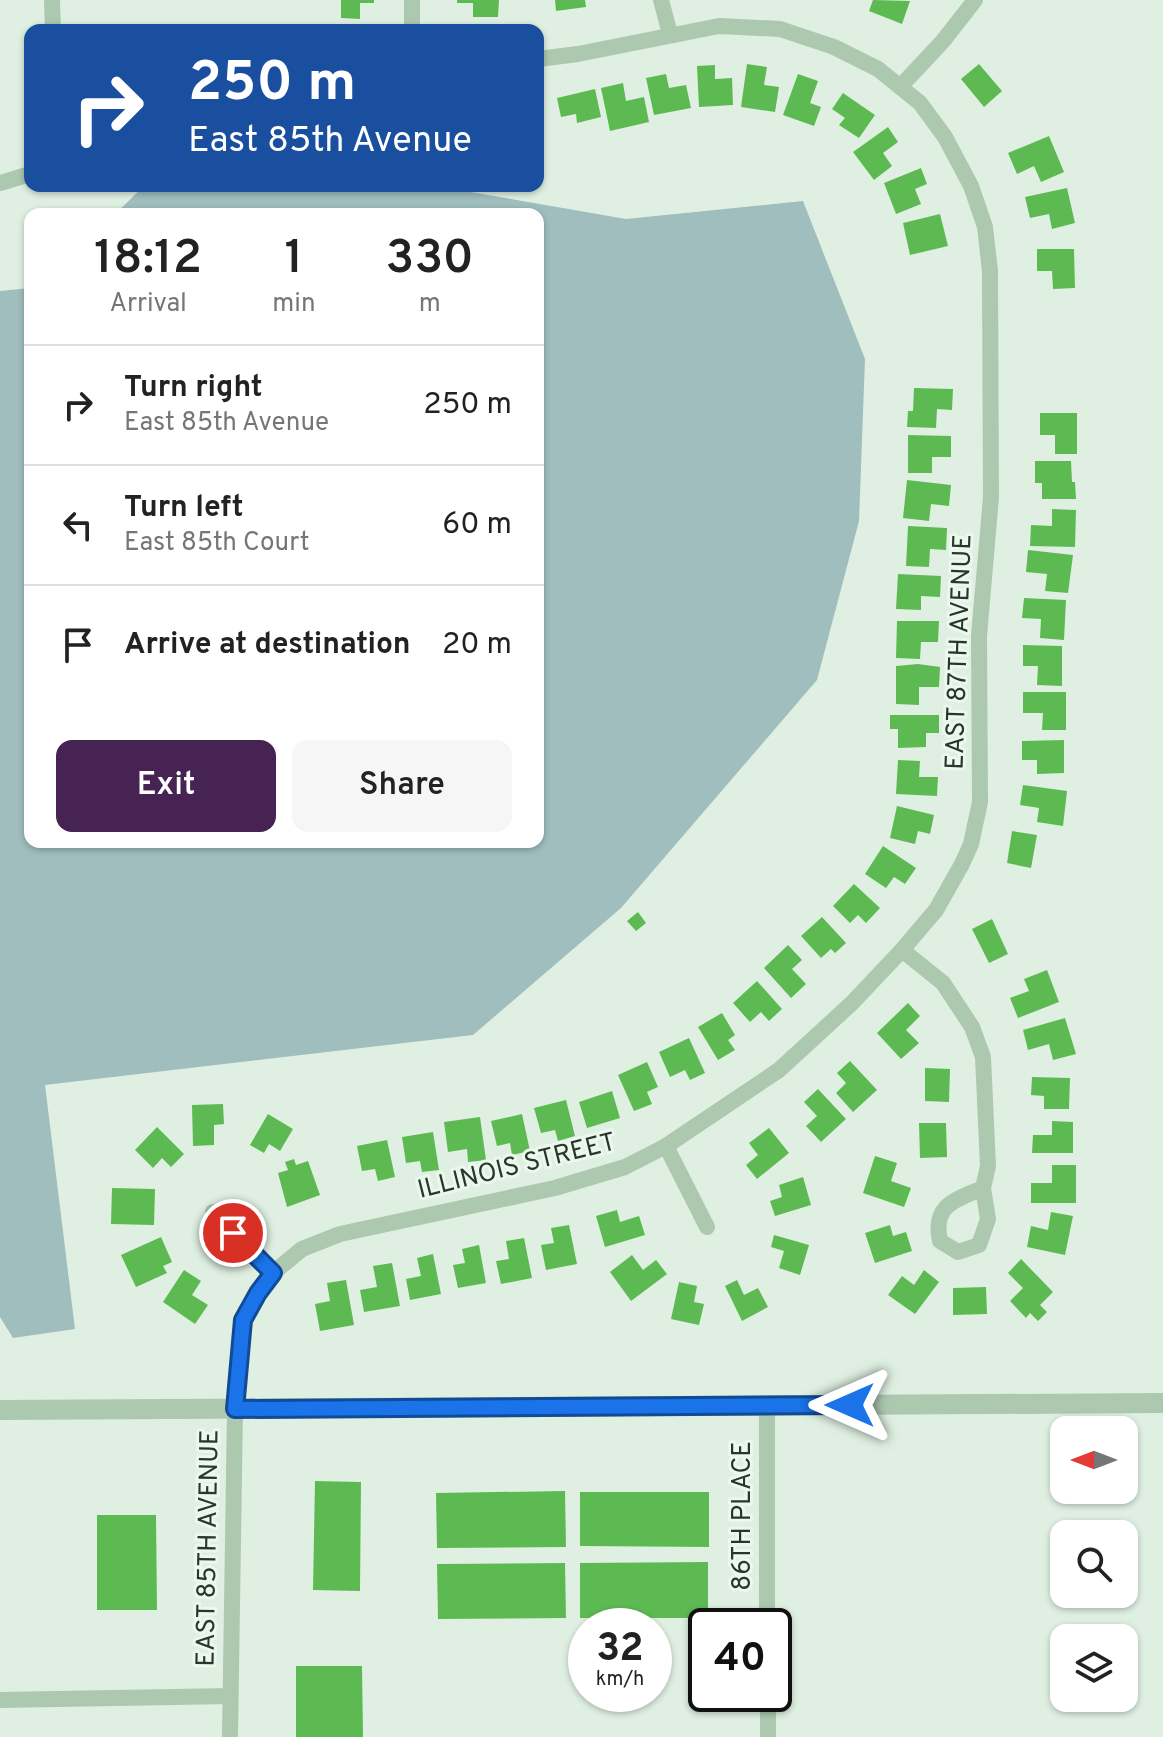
<!DOCTYPE html>
<html lang="en">
<head>
<meta charset="utf-8">
<style>
  :root { --surface:#fff; --page:#f6f6f6; --text:#222; --muted:#767676; --line:#e0e0e0; --accent:#472354 }
  body { margin:0; font-family:Overpass,sans-serif; background:var(--page); color:var(--text); height:100vh; display:flex; flex-direction:column; font-size:30px; white-space:nowrap }
  * { box-sizing:border-box; margin:0 }
  p { font-size:26px; color:var(--muted) }
  .icon { flex:none; width:44px; height:44px; fill:none; stroke:currentColor; stroke-width:2; stroke-linecap:round; stroke-linejoin:round }
  .map { position:relative; flex:1; overflow:hidden }
  .details { position:absolute; left:24px; top:208px; width:520px; height:640px; display:flex; flex-direction:column; background:var(--surface); border-radius:16px; box-shadow:0 2px 6px #0004 }
  .details>* { flex:none }
  .banner { position:absolute; left:24px; top:24px; width:520px; height:168px; border-radius:16px; box-shadow:0 2px 6px #0004; background:#1a4fa0; color:#fff; overflow:hidden }
  .needle { width:52px; rotate:270deg }
  .controls { position:absolute; left:1050px; top:1416px; display:grid; gap:16px }
  .controls a { display:grid; place-items:center; width:88px; height:88px; border-radius:16px; background:var(--surface); box-shadow:0 2px 6px #0004; font-size:40px }
  .speed { position:absolute; left:568px; top:1608px; display:flex; gap:16px; font-size:40px; font-weight:700; text-align:center }
  .speed>* { display:grid; place-content:center; width:104px; height:104px; border-radius:50%; background:var(--surface); box-shadow:0 2px 6px #0004; line-height:1 }
  .speed small { font-size:20px; font-weight:400 }
  .speed .limit { border:4px solid #111; border-radius:12px; background:#fff; color:#111 }
  .pin { position:absolute; display:grid; place-items:center; width:68px; height:68px; color:#fff; margin:-34px; border:4px solid #fff; border-radius:50%; box-shadow:0 2px 8px #0007 }
  .me { position:absolute; width:88px; margin:-44px; rotate:270deg; stroke-linejoin:round; filter:drop-shadow(0 0 6px #0008) }
  .turn { display:flex; align-items:center; gap:28px; height:168px; padding:0 32px; font-size:36px }
  .turn .icon { width:104px; height:104px; stroke-width:2.5 }
  .turn b { display:block; font-size:56px; line-height:68px }
  .eta { display:flex; justify-content:space-evenly; align-items:center; height:136px; text-align:center }
  .eta b { font-size:48px; font-weight:600; line-height:56px }
  .cta { display:flex; gap:16px; margin-top:auto; padding:16px 32px }
  .cta a { flex:1; height:92px; border-radius:16px; background:var(--accent); color:#fff; font-size:32px; font-weight:600; line-height:92px; text-align:center }
  .cta a+a { background:var(--page); color:var(--text) }
  ul { padding:0; list-style:none }
  li { display:flex; align-items:center; gap:24px; height:120px; padding:0 32px; border-top:2px solid var(--line) }
  li div { flex:1 }
  li b { display:block; font-size:30px }
  li em { font-style:normal }
  .map>svg:first-child { display:block }
  .green { fill:#a0bebe }
  .building { fill:#5dba53 }
  .lines { fill:none; stroke-linecap:round; stroke-linejoin:round }
  .minor { stroke:#acc8af; stroke-width:16 }
  .tertiary { stroke:#acc8af; stroke-width:20 }
  .route-casing { stroke:#114b97; stroke-width:20 }
  .route { stroke:#1a73e8; stroke-width:14 }
  .labels { text-anchor:middle; dominant-baseline:central; stroke-width:6; stroke-linejoin:round; paint-order:stroke }
  .street-label { font-size:26px; fill:#2a362a; stroke:#ebf8ee }
</style>
</head>
<body>
<div class="map">
<svg width="1163" height="1737" viewBox="0 0 1163 1737">
  <rect width="100%" height="100%" fill="#dff0e2"/>
  <polygon class="green" points="190,186 436,186 626,219 803,201 865,359 859,521 817,680 621,908 473,1035 45,1085 75,1329 13,1338 0,1317 0,291 30,288 30,842 538,842 538,214 115,214 141,189"/>
  <g class="building">
    <polygon points="341,0 374,0 374,3 360,3 360,19 341,18"/>
    <polygon points="457,0 499,0 498,17 473,17 473,3 457,3"/>
    <polygon points="555,0 585,0 586,7 556,11"/>
    <polygon points="873,0 910,1 902,24 869,11"/>
    <polygon points="747,64 767,67 764,85 779,87 775,112 741,107"/>
    <polygon points="979,64 1002,91 984,107 961,79"/>
    <polygon points="715,65 715,79 732,78 733,105 699,107 697,66"/>
    <polygon points="666,74 669,88 686,85 691,108 654,115 646,78"/>
    <polygon points="798,74 818,81 810,103 821,107 814,126 783,115"/>
    <polygon points="623,83 626,101 644,97 649,122 610,131 601,88"/>
    <polygon points="595,89 601,117 577,123 576,114 561,117 557,98"/>
    <polygon points="843,93 875,115 859,138 839,125 845,118 832,109"/>
    <polygon points="888,127 898,142 883,153 892,166 874,180 853,152"/>
    <polygon points="1049,136 1064,172 1041,182 1034,166 1017,174 1008,153"/>
    <polygon points="921,168 927,184 915,189 921,204 896,214 884,183"/>
    <polygon points="1067,188 1075,223 1052,229 1049,214 1030,218 1025,197"/>
    <polygon points="940,214 948,246 910,255 903,223"/>
    <polygon points="1037,249 1074,249 1075,288 1053,289 1052,271 1037,271"/>
    <polygon points="914,388 953,389 952,410 937,409 936,428 907,427 908,411 913,411"/>
    <polygon points="1040,413 1077,413 1077,454 1055,454 1055,435 1040,435"/>
    <polygon points="908,435 951,436 951,457 932,457 932,473 908,473"/>
    <polygon points="1035,461 1071,461 1072,482 1075,482 1076,499 1042,499 1042,483 1035,483"/>
    <polygon points="907,480 951,485 949,506 931,504 929,521 903,518"/>
    <polygon points="1052,509 1076,510 1075,547 1030,546 1031,525 1052,526"/>
    <polygon points="908,526 947,528 946,550 930,549 929,567 906,566"/>
    <polygon points="1028,550 1073,555 1068,593 1045,591 1047,574 1026,572"/>
    <polygon points="898,574 941,576 940,597 921,596 921,610 896,609"/>
    <polygon points="1024,598 1066,600 1064,640 1040,638 1041,619 1022,618"/>
    <polygon points="897,621 939,621 938,642 921,642 920,659 896,658"/>
    <polygon points="1023,645 1062,646 1062,686 1037,685 1038,666 1023,666"/>
    <polygon points="918,664 940,667 939,687 919,687 919,705 896,704 896,666"/>
    <polygon points="1023,692 1066,692 1066,730 1042,730 1043,713 1023,713"/>
    <polygon points="890,715 939,715 939,733 926,733 926,747 898,748 898,729 890,729"/>
    <polygon points="1064,740 1064,773 1037,774 1037,760 1022,760 1022,741"/>
    <polygon points="898,760 920,761 919,777 938,777 937,796 896,794"/>
    <polygon points="1023,785 1067,791 1063,826 1037,822 1039,808 1020,805"/>
    <polygon points="897,806 934,815 930,834 918,831 915,844 890,838"/>
    <polygon points="1012,831 1037,835 1031,868 1007,863"/>
    <polygon points="883,846 916,868 905,884 894,877 886,888 865,874"/>
    <polygon points="854,884 880,908 866,923 858,915 850,923 833,906"/>
    <polygon points="638,912 646,923 636,931 627,921"/>
    <polygon points="822,917 846,943 835,953 831,949 821,958 801,936"/>
    <polygon points="992,919 1008,954 989,963 972,929"/>
    <polygon points="788,945 802,960 792,969 806,984 791,998 764,968"/>
    <polygon points="1047,970 1059,1002 1018,1018 1010,998 1029,991 1024,979"/>
    <polygon points="757,981 782,1009 769,1021 761,1012 750,1022 733,1003"/>
    <polygon points="908,1003 920,1016 906,1030 919,1043 901,1059 877,1033"/>
    <polygon points="722,1013 735,1035 728,1040 735,1050 718,1060 698,1027"/>
    <polygon points="1065,1018 1076,1054 1053,1060 1049,1044 1028,1050 1023,1030"/>
    <polygon points="689,1038 705,1073 690,1080 685,1070 670,1077 659,1052"/>
    <polygon points="850,1061 877,1090 853,1112 836,1093 846,1083 837,1073"/>
    <polygon points="647,1062 658,1087 647,1092 652,1104 634,1111 618,1075"/>
    <polygon points="925,1068 950,1069 949,1102 925,1101"/>
    <polygon points="1032,1077 1070,1078 1069,1109 1044,1109 1044,1096 1031,1095"/>
    <polygon points="818,1089 846,1119 821,1142 806,1126 817,1116 804,1102"/>
    <polygon points="612,1091 620,1118 587,1128 579,1102"/>
    <polygon points="566,1100 575,1136 558,1141 555,1130 541,1133 534,1108"/>
    <polygon points="223,1104 224,1124 214,1125 214,1145 193,1146 192,1105"/>
    <polygon points="268,1114 293,1129 280,1151 269,1144 264,1153 250,1145"/>
    <polygon points="522,1114 530,1151 512,1155 510,1143 497,1146 491,1121"/>
    <polygon points="480,1117 486,1160 468,1162 467,1149 448,1152 444,1122"/>
    <polygon points="1052,1121 1073,1122 1073,1153 1032,1153 1033,1135 1052,1135"/>
    <polygon points="919,1123 946,1123 947,1157 920,1158"/>
    <polygon points="157,1127 184,1154 171,1167 162,1158 153,1168 135,1150"/>
    <polygon points="769,1128 789,1153 757,1179 746,1165 758,1155 749,1143"/>
    <polygon points="433,1132 439,1170 422,1172 420,1161 406,1163 402,1137"/>
    <polygon points="387,1140 395,1177 378,1181 375,1169 362,1171 357,1146"/>
    <polygon points="875,1156 897,1163 891,1181 911,1188 904,1207 863,1193"/>
    <polygon points="294,1159 296,1165 308,1161 320,1195 287,1207 278,1173 288,1170 285,1162"/>
    <polygon points="1052,1165 1076,1165 1076,1203 1031,1203 1031,1183 1052,1183"/>
    <polygon points="803,1177 811,1205 775,1216 770,1201 782,1197 779,1185"/>
    <polygon points="112,1188 155,1189 154,1225 111,1224"/>
    <polygon points="617,1210 620,1222 639,1216 645,1235 605,1247 596,1216"/>
    <polygon points="1051,1212 1073,1216 1065,1255 1027,1247 1031,1226 1048,1230"/>
    <polygon points="569,1225 577,1264 546,1270 541,1245 554,1243 551,1228"/>
    <polygon points="890,1225 893,1236 906,1232 912,1251 875,1263 865,1233"/>
    <polygon points="774,1235 809,1245 800,1275 779,1268 784,1251 771,1247"/>
    <polygon points="161,1237 172,1262 163,1266 167,1273 136,1287 121,1255"/>
    <polygon points="524,1238 532,1278 501,1284 496,1261 509,1259 506,1241"/>
    <polygon points="479,1245 486,1283 458,1288 453,1265 465,1263 462,1249"/>
    <polygon points="433,1254 441,1294 410,1300 406,1279 421,1276 417,1258"/>
    <polygon points="632,1255 643,1270 656,1260 667,1274 631,1301 610,1272"/>
    <polygon points="1021,1259 1053,1292 1040,1305 1047,1312 1038,1321 1030,1313 1026,1318 1010,1301 1023,1288 1008,1273"/>
    <polygon points="392,1263 400,1306 364,1312 360,1290 377,1287 373,1266"/>
    <polygon points="184,1270 201,1281 192,1295 208,1305 195,1324 163,1302"/>
    <polygon points="924,1270 939,1282 915,1314 888,1295 902,1276 914,1285"/>
    <polygon points="346,1280 354,1325 320,1331 315,1304 330,1301 327,1283"/>
    <polygon points="737,1280 744,1295 758,1288 768,1307 742,1321 725,1286"/>
    <polygon points="679,1282 697,1286 694,1302 704,1304 699,1325 671,1319"/>
    <polygon points="986,1287 987,1314 953,1315 953,1288"/>
    <polygon points="315,1481 361,1482 360,1591 313,1590"/>
    <polygon points="565,1491 566,1547 437,1548 436,1493"/>
    <polygon points="580,1492 709,1492 709,1547 580,1546"/>
    <polygon points="97,1515 156,1515 157,1610 97,1610"/>
    <polygon points="708,1562 708,1618 580,1618 580,1563"/>
    <polygon points="565,1563 566,1618 438,1619 437,1564"/>
    <polygon points="296,1666 362,1666 363,1737 296,1737"/>
  </g>
  <g class="lines">
    <g class="minor">
      <polyline points="52,0 53,30"/>
      <polyline points="412,0 412,30"/>
      <polyline points="661,0 670,34"/>
      <polyline points="900,87 943,41 975,0"/>
      <polyline points="0,183 30,174"/>
      <path d="M 902,950 L 943,983 L 972,1027 L 983,1057 L 988,1166 L 983,1188 L 988,1219 L 979,1245 L 958,1252 L 940,1241 C 932,1205 955,1200 983,1188"/>
      <polyline points="666,1146 707,1227"/>
      <polyline points="213,1212 273,1273"/>
      <polyline points="767,1406 767,1626"/>
      <polyline points="768,1694 768,1737"/>
      <polyline points="0,1700 230,1696"/>
      <polyline points="230,1737 235,1409 243,1320 258,1293 273,1273 302,1249 340,1234 555,1188 625,1167 666,1146 779,1070 852,1003 902,950 936,910 962,864 971,844 980,802 979,636 991,497 990,271 985,227 971,186 945,137 920,103 878,69 834,47 780,29 719,26 578,54 538,59"/>
    </g>
    <polyline class="tertiary" points="0,1410 1163,1403"/>
  </g>
  <g class="lines">
    <g class="route-casing">
      <polyline id="route" points="233,1233 273,1273 258,1293 243,1320 235,1409 850,1405"/>
    </g>
    <use href="#route" class="route"/>
  </g>
  <g class="labels">
    <g class="street-label">
      <text transform="translate(960 652) rotate(-88)">EAST 87TH AVENUE</text>
      <text transform="translate(517 1167) rotate(-14)">ILLINOIS STREET</text>
      <text transform="translate(743 1516) rotate(-90)">86TH PLACE</text>
      <text transform="translate(209 1548) rotate(-89)">EAST 85TH AVENUE</text>
    </g>
  </g>
</svg>
<div class="controls">
<a><svg class="needle" viewBox="-14 -14 28 28"><path d="M0-13l5 13h-10z" fill="#e53935"/><path d="M0 13l5-13h-10z" fill="#767676"/></svg></a>
<a><svg class="icon" aria-label="search" viewBox="0 0 24 24"><circle cx="10" cy="10" r="6"/><path d="M15 15l6 6"/></svg></a>
<a><svg class="icon" aria-label="layers" viewBox="0 0 24 24"><path d="M12 4l9 5-9 5-9-5zM3 14l9 5 9-5"/></svg></a>
</div>
<div class="speed"><div>32<small>km/h</small></div><div class="limit">40</div></div>
<div class="pin" style="left:233px;top:1233px;background:#d93025"><svg class="icon" aria-label="arrive" viewBox="0 0 24 24"><path d="M6 21V4h12l-3 4 3 4H6"/></svg></div>
<svg class="me" style="left:850px;top:1405px" viewBox="-20 -20 40 40"><path d="M0-17L14 15 0 8-14 15z" fill="#1a73e8" stroke="#fff" stroke-width="4"/></svg>
<div class="banner">
<div class="turn"><svg class="icon" aria-label="right" viewBox="0 0 24 24"><path d="M7 20v-9h11M14 6l5 5-5 5"/></svg><div><b>250 m</b>East 85th Avenue</div></div>
</div>
<section class="details">
<div class="eta">
<div><b>18:12</b><p>Arrival</p></div>
<div><b>1</b><p>min</p></div>
<div><b>330</b><p>m</p></div>
</div>
<ul>
<li><svg class="icon" aria-label="right" viewBox="0 0 24 24"><path d="M7 20v-9h11M14 6l5 5-5 5"/></svg><div><b>Turn right</b><p>East 85th Avenue</p></div><em>250 m</em></li>
<li><svg class="icon" aria-label="left" viewBox="0 0 24 24"><path d="M17 20v-9H6M10 6l-5 5 5 5"/></svg><div><b>Turn left</b><p>East 85th Court</p></div><em>60 m</em></li>
<li><svg class="icon" aria-label="arrive" viewBox="0 0 24 24"><path d="M6 21V4h12l-3 4 3 4H6"/></svg><div><b>Arrive at destination</b></div><em>20 m</em></li>
</ul>
<div class="cta"><a>Exit</a><a>Share</a></div>
</section>
</div>
</body>
</html>
